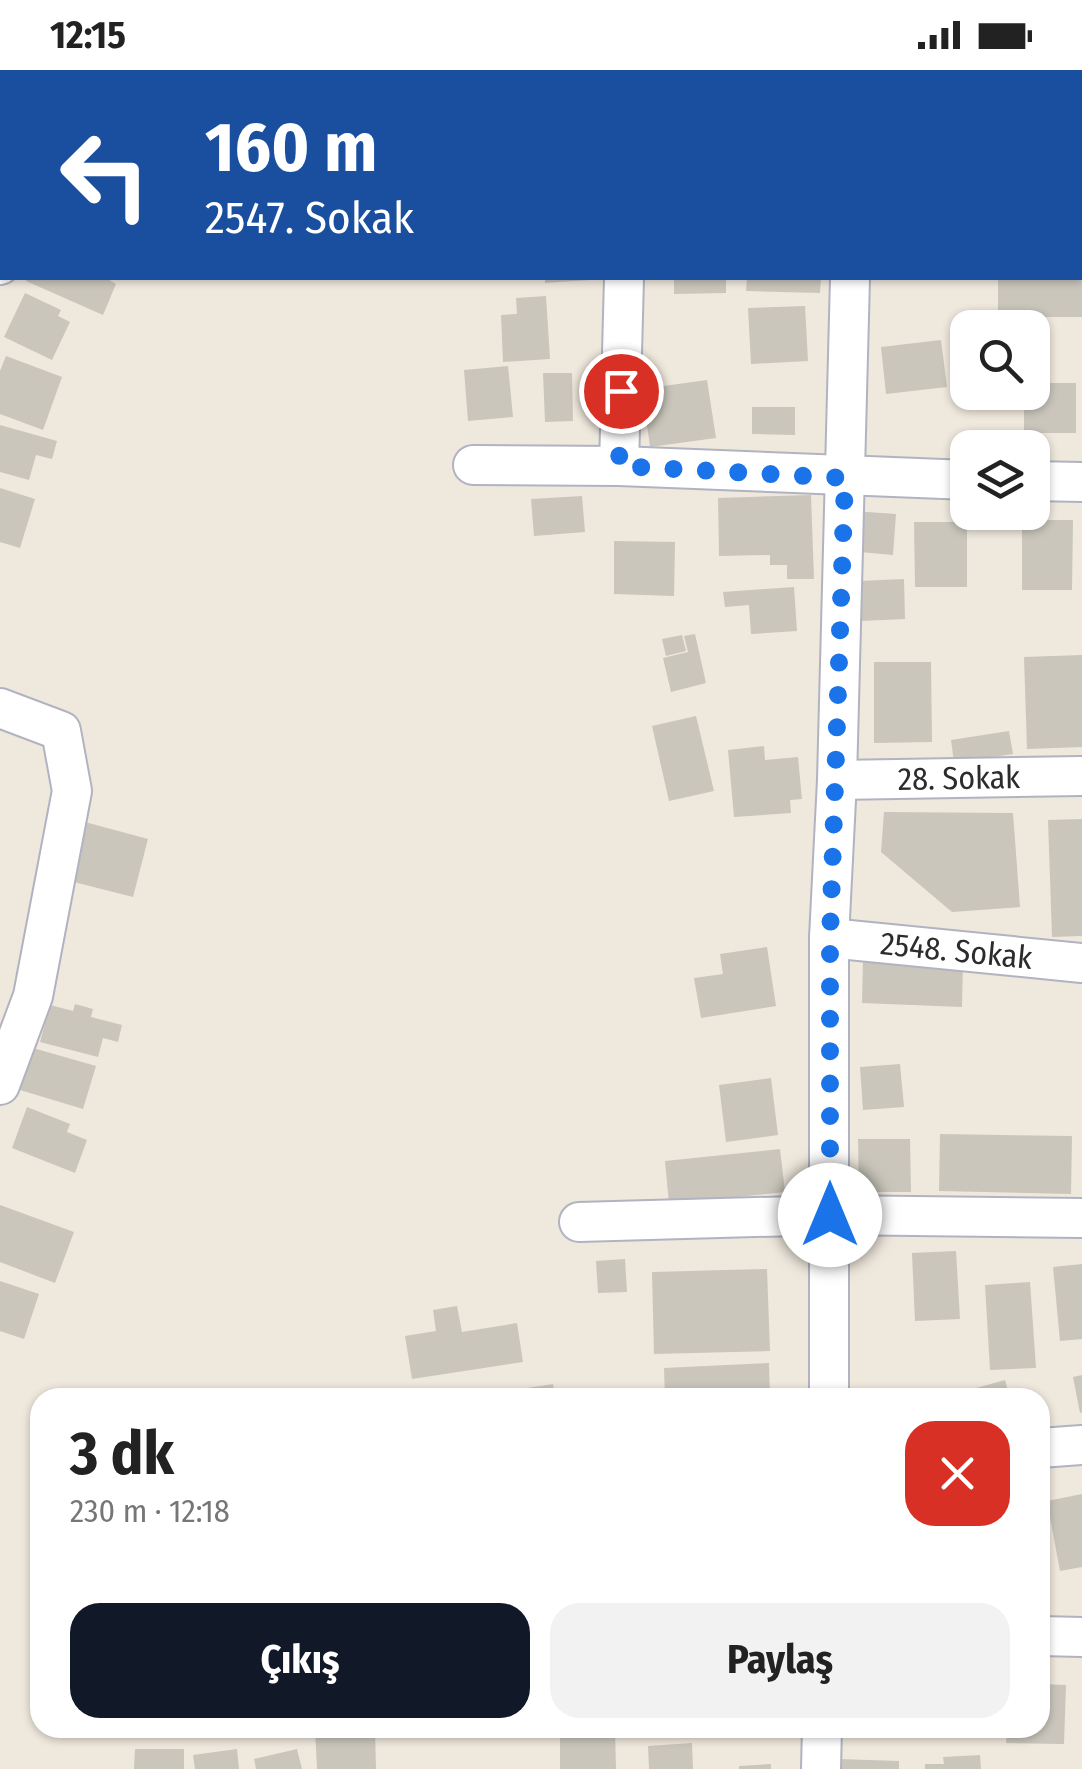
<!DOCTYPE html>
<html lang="tr">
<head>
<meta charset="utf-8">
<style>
  :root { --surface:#fff; --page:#f2f2f2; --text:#222; --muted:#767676; --accent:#111827 }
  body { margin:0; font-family:"Fira Sans Condensed",sans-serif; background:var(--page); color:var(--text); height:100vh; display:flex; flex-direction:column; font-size:38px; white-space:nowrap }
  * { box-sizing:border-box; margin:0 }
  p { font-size:32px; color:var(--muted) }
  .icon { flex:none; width:55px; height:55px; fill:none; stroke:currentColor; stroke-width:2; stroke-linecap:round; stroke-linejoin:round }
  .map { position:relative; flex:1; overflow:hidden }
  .sheet { position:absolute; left:30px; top:1318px; width:1020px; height:350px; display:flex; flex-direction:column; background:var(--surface); border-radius:30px; box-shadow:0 2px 8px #0004 }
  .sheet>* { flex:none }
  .hud { position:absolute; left:0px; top:0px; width:1082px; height:210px; box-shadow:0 2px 8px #0004; background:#1a4fa0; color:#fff; overflow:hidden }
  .fabs { position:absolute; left:950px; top:240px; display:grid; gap:20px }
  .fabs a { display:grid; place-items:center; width:100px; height:100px; border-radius:20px; background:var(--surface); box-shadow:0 2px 8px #0004; font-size:50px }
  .pin { position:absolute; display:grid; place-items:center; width:85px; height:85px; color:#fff; margin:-42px; border:5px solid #fff; border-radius:50%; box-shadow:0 2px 10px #0007 }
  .me { position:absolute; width:110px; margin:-55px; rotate:0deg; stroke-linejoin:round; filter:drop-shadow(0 0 8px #0008) }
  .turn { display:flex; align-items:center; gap:35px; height:210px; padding:0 40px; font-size:45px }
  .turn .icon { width:130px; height:130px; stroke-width:2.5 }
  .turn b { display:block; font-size:70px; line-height:85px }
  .round { display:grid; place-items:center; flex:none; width:105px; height:105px; border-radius:30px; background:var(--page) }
  .head { display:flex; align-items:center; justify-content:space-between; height:170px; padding:0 40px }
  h1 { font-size:60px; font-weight:700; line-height:75px }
  .action { display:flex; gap:20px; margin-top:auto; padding:20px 40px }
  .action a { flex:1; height:115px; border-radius:30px; background:var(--accent); color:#fff; font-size:40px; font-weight:700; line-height:115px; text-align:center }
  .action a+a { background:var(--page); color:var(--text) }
  .status { display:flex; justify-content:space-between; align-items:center; height:70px; padding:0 50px; background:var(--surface); direction:ltr }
  .status svg { height:28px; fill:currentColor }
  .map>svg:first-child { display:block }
  .building { fill:#cac6bc }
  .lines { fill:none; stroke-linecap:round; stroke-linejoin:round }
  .minor-casing { stroke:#b1b3c1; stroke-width:42 }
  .minor { stroke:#fff; stroke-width:38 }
  .route { stroke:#1a73e8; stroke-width:18; stroke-dasharray:0 32.4 }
  .labels { text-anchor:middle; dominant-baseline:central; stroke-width:10; stroke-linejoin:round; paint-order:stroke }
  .street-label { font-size:32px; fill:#2c2c2c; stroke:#fff }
</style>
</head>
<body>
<div class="status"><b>12:15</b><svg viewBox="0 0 49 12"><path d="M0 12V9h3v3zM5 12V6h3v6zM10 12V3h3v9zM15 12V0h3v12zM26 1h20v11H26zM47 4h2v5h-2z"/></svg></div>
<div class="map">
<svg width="1082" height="1699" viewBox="0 0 1082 1699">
  <rect width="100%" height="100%" fill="#efe8dd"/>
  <g class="building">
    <polygon points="28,208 106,208 116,214 103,245 26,211"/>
    <polygon points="545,208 589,208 589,210 545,213"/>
    <polygon points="674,208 726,208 726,223 674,224"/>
    <polygon points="747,208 821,208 820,223 746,221"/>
    <rect x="998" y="208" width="84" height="39"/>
    <polygon points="25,223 61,240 58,246 70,252 52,290 4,267"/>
    <polygon points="546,226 550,289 503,292 501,245 517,244 516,228"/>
    <polygon points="805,236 808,291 751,294 748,238"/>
    <polygon points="941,270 947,317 886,324 881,277"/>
    <polygon points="6,286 62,307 43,360 0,344 0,301"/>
    <polygon points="508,296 513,347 468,351 464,300"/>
    <polygon points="543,303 572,303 573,351 545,352"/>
    <polygon points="707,310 716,368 650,377 642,319"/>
    <polygon points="1032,313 1076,313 1076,363 1024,363 1024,322 1032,322"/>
    <polygon points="752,337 795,337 795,365 752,364"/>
    <polygon points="0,355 57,371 52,389 36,385 29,410 0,402"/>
    <polygon points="0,418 35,429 20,478 0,472"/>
    <polygon points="811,425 814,509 787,509 787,495 770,495 770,485 719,486 718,428"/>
    <polygon points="582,426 585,462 534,466 531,429"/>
    <polygon points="853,441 896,444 893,485 849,481"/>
    <polygon points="1022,450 1073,450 1072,520 1022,520"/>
    <polygon points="914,452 967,452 967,517 915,517"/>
    <polygon points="614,471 675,472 674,526 614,524"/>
    <polygon points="904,509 905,549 860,551 859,511"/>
    <polygon points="794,517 797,561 751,564 749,535 725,537 723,522"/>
    <polygon points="695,564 706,613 671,622 663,588 688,582 684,566"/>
    <polygon points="682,565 686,581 666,586 662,569"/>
    <polygon points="1082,585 1082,677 1027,679 1024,587"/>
    <polygon points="874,592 931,592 932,672 874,673"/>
    <polygon points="696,646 714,721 669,731 652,656"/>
    <polygon points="1009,661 1013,684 954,693 951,670"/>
    <polygon points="764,676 765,690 798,687 802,729 790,730 791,743 734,747 728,680"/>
    <polygon points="884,742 1013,743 1020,837 952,842 881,782"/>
    <polygon points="1082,749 1082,866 1052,867 1048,750"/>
    <polygon points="85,752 148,769 133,827 70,811"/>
    <polygon points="767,877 776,936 701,948 694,908 723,904 720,884"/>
    <polygon points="863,889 963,892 962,937 862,933"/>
    <polygon points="75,934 93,939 91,947 122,955 118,972 103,968 98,987 40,972 50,935 73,941"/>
    <polygon points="33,978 96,996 83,1039 20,1020"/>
    <polygon points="900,994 904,1037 863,1040 860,997"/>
    <polygon points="771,1008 778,1065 726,1072 719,1015"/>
    <polygon points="27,1037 70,1054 67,1062 87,1070 75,1103 12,1078"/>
    <polygon points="940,1064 1072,1066 1071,1124 939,1121"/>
    <polygon points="858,1069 910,1069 911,1122 859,1122"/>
    <polygon points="780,1079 785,1122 669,1134 665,1091"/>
    <polygon points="0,1135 74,1162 55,1213 0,1192"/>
    <polygon points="956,1181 960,1249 915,1251 912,1183"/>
    <polygon points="625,1189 627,1222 598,1223 596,1191"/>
    <polygon points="1082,1194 1082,1269 1060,1271 1053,1197"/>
    <polygon points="767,1199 770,1281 654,1284 652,1202"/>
    <polygon points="0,1211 39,1224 24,1269 0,1261"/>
    <polygon points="1030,1212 1036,1298 990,1300 985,1215"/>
    <polygon points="457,1236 462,1262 517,1253 523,1292 412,1309 405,1266 436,1261 433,1240"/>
    <polygon points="769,1293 770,1328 665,1328 664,1298"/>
    <polygon points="1082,1305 1082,1342 1080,1343 1073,1307"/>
    <polygon points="1005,1310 1009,1325 1001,1328 956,1328 955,1324"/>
    <polygon points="553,1314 555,1328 508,1328 508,1321"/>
    <polygon points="1082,1424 1082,1497 1060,1501 1047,1431"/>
    <polygon points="1040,1614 1066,1615 1064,1674 1006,1673 1007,1658 1040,1658"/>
    <polygon points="315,1658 375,1658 376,1699 317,1699"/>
    <polygon points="560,1658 615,1658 616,1699 560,1699"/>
    <rect x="846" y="1658" width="47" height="8"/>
    <rect x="922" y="1658" width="31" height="3"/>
    <polygon points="692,1673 693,1699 649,1699 648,1676"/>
    <polygon points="135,1679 184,1679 184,1699 134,1699"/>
    <polygon points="237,1679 239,1699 195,1699 193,1685"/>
    <polygon points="297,1679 302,1699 256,1699 254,1689"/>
    <polygon points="980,1685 981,1699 925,1699 925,1694 944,1694 943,1687"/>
    <polygon points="839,1689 899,1691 899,1699 839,1699"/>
    <polygon points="771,1694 771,1699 739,1699 739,1696"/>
  </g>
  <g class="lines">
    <g class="minor-casing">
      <g id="minor">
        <polyline points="70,2 70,0"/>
        <polyline points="630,2 631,0"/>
        <polyline points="852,2 852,0"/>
        <polyline points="1080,132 1082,132"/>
        <polyline points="0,195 2,187"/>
        <polyline points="473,395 619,396 968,410"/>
        <polyline points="619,396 624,208"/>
        <polyline points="1032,411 1082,412"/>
        <polyline points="0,638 61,661 72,721 33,926 0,1015"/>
        <path id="s1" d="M 837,710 L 1082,706"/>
        <path id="s2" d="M 829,868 L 1082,893"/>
        <polyline points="579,1152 830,1145 1082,1148"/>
        <polyline points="829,1328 829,868 837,710 850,208"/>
        <polyline points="1040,1378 1082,1375"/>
        <polyline points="1040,1566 1082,1567"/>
        <polyline points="821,1699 822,1658"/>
      </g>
    </g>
    <use href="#minor" class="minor"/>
  </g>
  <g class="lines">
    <polyline class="route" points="621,321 619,396 845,408 830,868 830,1145"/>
  </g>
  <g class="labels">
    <g class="street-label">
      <text stroke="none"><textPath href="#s1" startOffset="122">28. Sokak</textPath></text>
      <text stroke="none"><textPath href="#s2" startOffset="128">2548. Sokak</textPath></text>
    </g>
  </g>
</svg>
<div class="fabs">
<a><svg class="icon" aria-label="search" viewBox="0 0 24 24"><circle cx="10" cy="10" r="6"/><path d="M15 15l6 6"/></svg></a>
<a><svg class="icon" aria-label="layers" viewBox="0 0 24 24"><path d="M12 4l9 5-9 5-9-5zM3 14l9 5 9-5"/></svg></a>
</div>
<div class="pin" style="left:621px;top:321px;background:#d93025"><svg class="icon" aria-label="arrive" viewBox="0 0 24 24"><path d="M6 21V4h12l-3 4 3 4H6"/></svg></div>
<svg class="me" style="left:830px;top:1145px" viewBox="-20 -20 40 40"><circle r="19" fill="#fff"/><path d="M0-13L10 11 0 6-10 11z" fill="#1a73e8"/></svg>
<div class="hud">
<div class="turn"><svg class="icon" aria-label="left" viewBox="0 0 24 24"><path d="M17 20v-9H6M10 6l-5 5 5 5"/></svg><div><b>160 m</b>2547. Sokak</div></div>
</div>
<section class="sheet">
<div class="head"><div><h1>3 dk</h1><p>230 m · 12:18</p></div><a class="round" style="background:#d93025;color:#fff"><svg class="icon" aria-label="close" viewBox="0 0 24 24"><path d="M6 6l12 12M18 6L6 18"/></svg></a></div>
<div class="action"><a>Çıkış</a><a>Paylaş</a></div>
</section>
</div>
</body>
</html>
